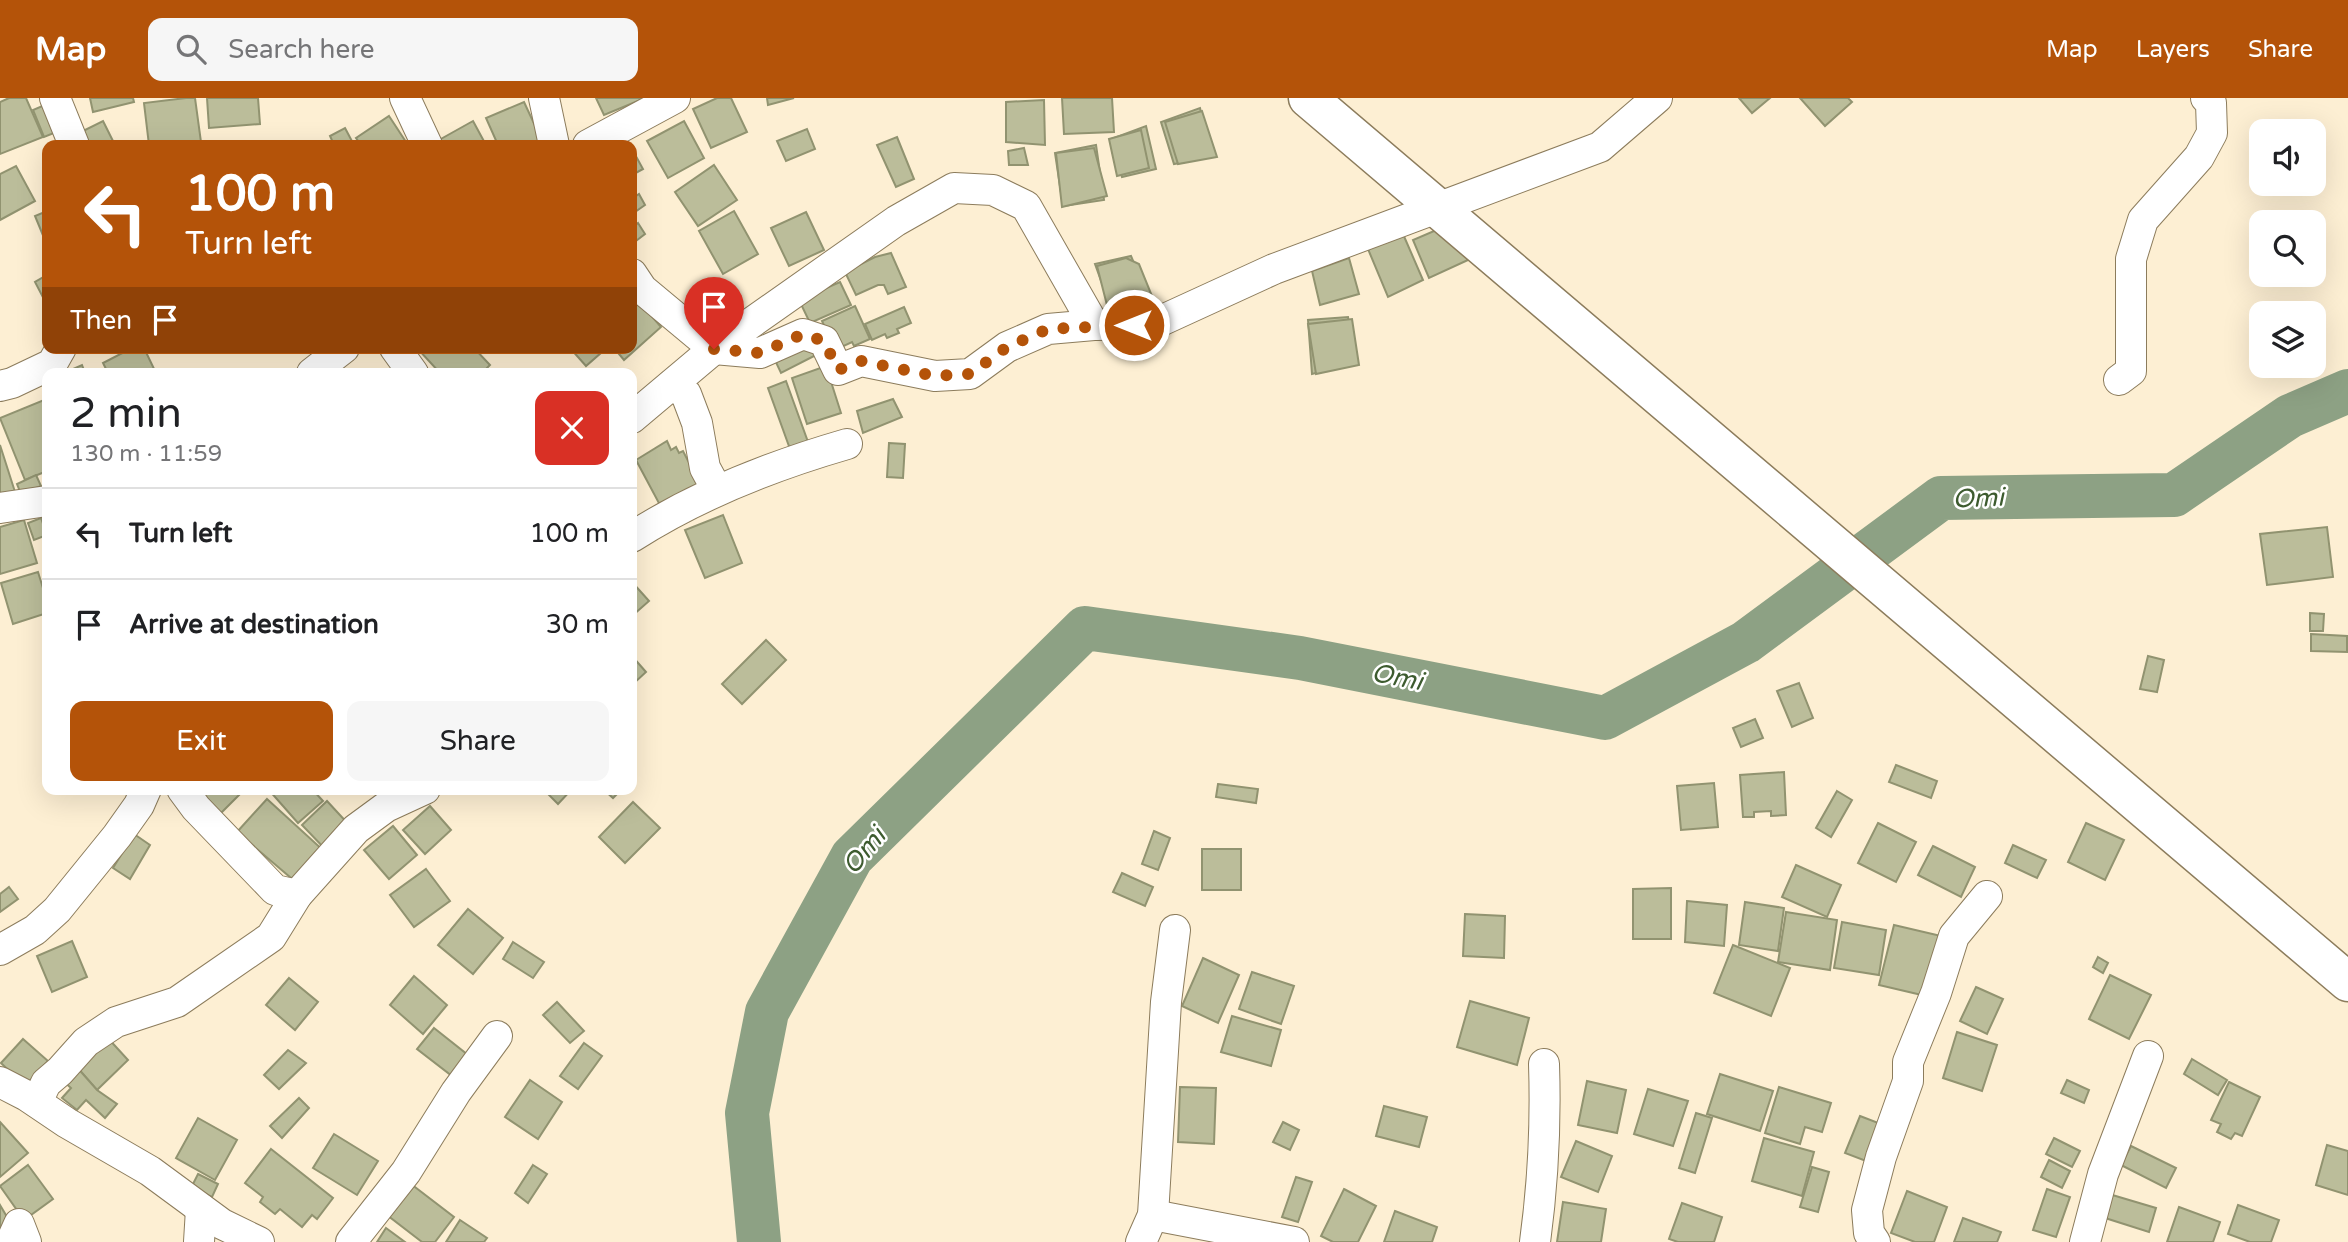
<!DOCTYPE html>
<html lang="en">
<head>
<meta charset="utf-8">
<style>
  :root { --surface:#fff; --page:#f6f6f6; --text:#202124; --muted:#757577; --line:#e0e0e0; --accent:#b45309 }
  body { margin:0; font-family:"Varela Round",sans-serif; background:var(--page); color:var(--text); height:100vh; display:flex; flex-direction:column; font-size:26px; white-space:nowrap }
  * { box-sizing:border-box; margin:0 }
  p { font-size:23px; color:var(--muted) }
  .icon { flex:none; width:38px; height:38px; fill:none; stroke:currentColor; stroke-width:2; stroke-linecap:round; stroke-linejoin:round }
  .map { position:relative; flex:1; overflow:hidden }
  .panel { position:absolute; left:42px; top:270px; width:595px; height:427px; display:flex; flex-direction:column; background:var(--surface); border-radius:14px; box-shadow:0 7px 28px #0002 }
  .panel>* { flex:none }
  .guide { position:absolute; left:42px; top:42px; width:595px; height:214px; border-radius:14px; box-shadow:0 7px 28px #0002; background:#b45309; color:#fff; overflow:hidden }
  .controls { position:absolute; left:2249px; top:21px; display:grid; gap:14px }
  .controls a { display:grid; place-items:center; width:77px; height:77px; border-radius:14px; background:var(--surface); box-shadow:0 7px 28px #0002; font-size:35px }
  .pin { position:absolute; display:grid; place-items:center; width:60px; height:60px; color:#fff; margin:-72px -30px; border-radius:50% 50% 50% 0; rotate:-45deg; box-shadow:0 0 7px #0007 }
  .pin .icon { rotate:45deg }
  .me { position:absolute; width:77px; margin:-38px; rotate:270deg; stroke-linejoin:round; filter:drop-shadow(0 0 5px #0008) }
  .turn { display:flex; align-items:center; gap:24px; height:147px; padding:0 28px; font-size:32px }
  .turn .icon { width:91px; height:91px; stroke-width:2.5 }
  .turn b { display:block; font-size:49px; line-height:60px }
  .then { display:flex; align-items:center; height:66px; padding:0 28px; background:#0003; gap:14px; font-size:26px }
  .round { display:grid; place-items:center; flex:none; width:74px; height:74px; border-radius:14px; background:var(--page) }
  .overview { display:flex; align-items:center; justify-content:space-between; height:119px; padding:0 28px }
  h1 { font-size:42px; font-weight:600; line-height:52px }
  .primary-button { display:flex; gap:14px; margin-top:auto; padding:14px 28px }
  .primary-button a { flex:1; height:80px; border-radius:14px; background:var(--accent); color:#fff; font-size:28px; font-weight:600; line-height:80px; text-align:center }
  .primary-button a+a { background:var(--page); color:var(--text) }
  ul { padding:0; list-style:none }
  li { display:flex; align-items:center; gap:21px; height:91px; padding:0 28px; border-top:2px solid var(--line) }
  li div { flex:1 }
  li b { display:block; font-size:26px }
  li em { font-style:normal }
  header { display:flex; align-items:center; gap:42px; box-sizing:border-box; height:98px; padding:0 35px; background:var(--accent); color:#fff }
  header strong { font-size:33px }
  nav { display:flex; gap:38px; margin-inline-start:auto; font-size:24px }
  .search { width:490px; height:63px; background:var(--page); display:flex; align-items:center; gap:18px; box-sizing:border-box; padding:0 24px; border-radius:14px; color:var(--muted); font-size:26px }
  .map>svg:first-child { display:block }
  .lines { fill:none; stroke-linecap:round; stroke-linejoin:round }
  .river { stroke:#8da184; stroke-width:44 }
  .building { fill:#bbbd9a; stroke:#919370; stroke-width:2 }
  .minor-casing { stroke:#8c7c5c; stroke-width:32 }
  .highway-casing { stroke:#8c7c5c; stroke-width:41 }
  .minor { stroke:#fff; stroke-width:30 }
  .highway { stroke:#fff; stroke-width:38 }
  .route { stroke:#b45309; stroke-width:12; stroke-dasharray:0 21.6 }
  .labels { text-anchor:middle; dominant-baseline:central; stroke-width:5; stroke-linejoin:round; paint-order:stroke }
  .water-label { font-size:26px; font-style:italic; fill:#3d5b2f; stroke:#fff }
</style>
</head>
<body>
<header>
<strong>Map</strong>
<div class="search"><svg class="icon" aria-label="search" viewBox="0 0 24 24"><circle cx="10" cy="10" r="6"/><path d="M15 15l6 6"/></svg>Search here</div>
<nav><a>Map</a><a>Layers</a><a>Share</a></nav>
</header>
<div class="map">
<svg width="2348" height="1144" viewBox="0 0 2348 1144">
  <rect width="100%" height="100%" fill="#fdefd3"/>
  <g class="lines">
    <polyline class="river" points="759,1144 747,1015 767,914 852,759 1085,530 1300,560 1605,620 1746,544 1941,400 2174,397 2290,318 2348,293"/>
  </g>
  <g class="building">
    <polygon points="9,0 26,0 43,39 0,56 0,4"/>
    <polygon points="90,0 133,0 134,4 93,14"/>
    <polygon points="186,0 195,0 201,44 149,47 144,5"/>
    <polygon points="207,0 258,0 260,26 209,30"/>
    <polygon points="596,0 645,0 604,17"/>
    <polygon points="717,0 731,0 747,34 711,50 693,11"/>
    <polygon points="767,0 794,0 768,7"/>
    <polygon points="1062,0 1112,0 1114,34 1064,36"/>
    <polygon points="1739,0 1770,0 1752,15"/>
    <polygon points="1800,0 1848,0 1852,4 1825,28"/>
    <polygon points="1044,2 1045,47 1006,44 1006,4"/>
    <polygon points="524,4 544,47 498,47 486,20"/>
    <polygon points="47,6 59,33 44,39 33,12"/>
    <polygon points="1200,10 1212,59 1174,66 1161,24"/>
    <polygon points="1202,13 1217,59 1178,66 1165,24"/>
    <polygon points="389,18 408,47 361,47 356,40"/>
    <polygon points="103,23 115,47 90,47 83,33"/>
    <polygon points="473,23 486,47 442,47 439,42"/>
    <polygon points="684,23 704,60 668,80 647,43"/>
    <polygon points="1146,28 1156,71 1122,79 1111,41"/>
    <polygon points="345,30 354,47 334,47 330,38"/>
    <polygon points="807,31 815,51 786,63 777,43"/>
    <polygon points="1141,32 1149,70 1117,78 1109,41"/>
    <polygon points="897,39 914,81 896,89 877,47"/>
    <polygon points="1096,47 1104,102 1063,108 1055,55"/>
    <polygon points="1024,50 1028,67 1009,67 1008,53"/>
    <polygon points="1094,50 1107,98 1062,109 1056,55"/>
    <polygon points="632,51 643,71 632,77"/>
    <polygon points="714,67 737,102 698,128 675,94"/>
    <polygon points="16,68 35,103 0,122 0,76"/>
    <polygon points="639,96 645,107 632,116 632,98 633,100"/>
    <polygon points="47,113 47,147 35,118"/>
    <polygon points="734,113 758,156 723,176 699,133"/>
    <polygon points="806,114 824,152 789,168 771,130"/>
    <polygon points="638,125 645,136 632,146 632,130"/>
    <polygon points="1448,127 1468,162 1429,180 1413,142"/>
    <polygon points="1403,136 1423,182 1388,199 1368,151"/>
    <polygon points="891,155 906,189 888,196 884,187 878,187 856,197 845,174 875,159"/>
    <polygon points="1131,158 1150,203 1112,213 1095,166"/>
    <polygon points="1126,160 1139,166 1154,203 1109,215 1097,168"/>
    <polygon points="1349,160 1359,196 1320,207 1312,173"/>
    <polygon points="47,177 47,207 35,184"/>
    <polygon points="840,184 851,207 810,225 799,202"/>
    <polygon points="632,195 661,229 624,262 614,250 632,250"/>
    <polygon points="855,208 870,241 854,248 852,244 835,252 822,223"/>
    <polygon points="904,209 911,225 897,231 899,235 887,240 885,236 872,242 865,226"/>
    <polygon points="1348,219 1354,265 1312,276 1308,222"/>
    <polygon points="1352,221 1359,267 1316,276 1308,226"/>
    <polygon points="810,239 818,256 781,275 773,258"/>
    <polygon points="132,250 144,250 156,275 108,275 103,265"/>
    <polygon points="417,250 474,250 490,267 482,275 440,275"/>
    <polygon points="570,250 599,250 602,254 586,268"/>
    <polygon points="82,267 85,275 64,275"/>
    <polygon points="826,268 841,315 807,326 792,280"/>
    <polygon points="786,283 808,344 790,351 768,290"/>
    <polygon points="893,301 902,319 863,335 857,313"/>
    <polygon points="44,302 47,310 47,373 25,382 0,320"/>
    <polygon points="667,343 671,352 676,349 679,355 683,353 701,388 661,409 636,362"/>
    <polygon points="889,345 905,346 903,380 887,379"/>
    <polygon points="0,347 16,397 0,402"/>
    <polygon points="36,377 41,388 21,396 17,386"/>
    <polygon points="723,417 742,465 705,480 685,432"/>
    <polygon points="41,420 47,437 34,442 28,425"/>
    <polygon points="24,422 37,465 0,476 0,429"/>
    <polygon points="2327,429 2333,479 2267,487 2260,436"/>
    <polygon points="38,474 47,503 47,515 13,526 1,485"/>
    <polygon points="632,484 649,503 632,518"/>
    <polygon points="2310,515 2324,516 2323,533 2310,533"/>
    <polygon points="2311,536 2347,538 2347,554 2311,553"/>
    <polygon points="766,542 786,562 742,606 722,586"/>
    <polygon points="632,558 646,574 632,587"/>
    <polygon points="2148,558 2164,562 2157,594 2140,591"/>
    <polygon points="1799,585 1813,620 1792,629 1777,593"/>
    <polygon points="1755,621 1763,640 1741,649 1733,630"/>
    <polygon points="1896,667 1937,683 1931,700 1889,684"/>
    <polygon points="1784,674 1786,717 1771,718 1771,713 1754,714 1754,719 1743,719 1740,677"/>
    <polygon points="1714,685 1718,729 1681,732 1677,688"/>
    <polygon points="1218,686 1258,691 1256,705 1216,699"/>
    <polygon points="194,691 244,691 244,692 219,717"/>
    <polygon points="268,691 312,691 323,703 298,725"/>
    <polygon points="550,691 572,691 558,706 547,695"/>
    <polygon points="603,691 622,691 613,700"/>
    <polygon points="1837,693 1852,702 1831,739 1816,730"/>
    <polygon points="267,701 325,754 297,785 237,734"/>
    <polygon points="327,703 351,729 327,753 302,727"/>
    <polygon points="633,704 660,730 625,765 599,739"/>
    <polygon points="430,708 451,732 425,756 403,732"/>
    <polygon points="1878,725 1916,744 1896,784 1858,765"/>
    <polygon points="2086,725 2124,742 2105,782 2068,764"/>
    <polygon points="393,728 417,757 389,781 364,752"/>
    <polygon points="1154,733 1170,740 1158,772 1142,766"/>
    <polygon points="134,736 150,747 130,781 113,770"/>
    <polygon points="2013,747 2046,762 2037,780 2005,765"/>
    <polygon points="1933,748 1975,769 1961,799 1918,777"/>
    <rect x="1202" y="751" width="39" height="41"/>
    <polygon points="1796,767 1841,787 1827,819 1782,799"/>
    <polygon points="426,771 450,803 414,829 390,797"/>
    <polygon points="1122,775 1153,789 1145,808 1113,794"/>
    <polygon points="9,789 18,801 0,814 0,796"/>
    <polygon points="1671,790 1671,841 1633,841 1633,791"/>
    <polygon points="1687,803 1727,807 1724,848 1685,844"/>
    <polygon points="1745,804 1784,810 1778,853 1739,847"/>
    <polygon points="468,811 503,840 473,876 438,847"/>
    <polygon points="1786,814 1837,822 1830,872 1778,864"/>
    <polygon points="1465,816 1505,818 1504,860 1463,858"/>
    <polygon points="1842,824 1886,832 1879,877 1834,870"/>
    <polygon points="1894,827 1941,838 1926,898 1879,887"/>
    <polygon points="72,843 87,879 52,894 37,858"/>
    <polygon points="513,844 544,864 533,880 503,861"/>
    <polygon points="1733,847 1790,870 1771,918 1714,895"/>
    <polygon points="2098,859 2108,865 2103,875 2093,869"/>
    <polygon points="1203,860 1239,877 1218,925 1182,908"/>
    <polygon points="1252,874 1294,888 1281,926 1239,911"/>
    <polygon points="2110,877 2151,897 2129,941 2089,921"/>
    <polygon points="414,878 447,907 423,936 390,907"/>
    <polygon points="289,880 318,904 295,932 266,907"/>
    <polygon points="1976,889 2003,901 1987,936 1960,923"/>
    <polygon points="1470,903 1529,920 1517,967 1457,949"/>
    <polygon points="557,904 584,933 570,945 543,917"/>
    <polygon points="1232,918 1281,932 1271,968 1221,954"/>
    <polygon points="434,930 468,957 452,978 417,951"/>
    <polygon points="1957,934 1997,947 1982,993 1943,980"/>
    <polygon points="106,938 128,962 97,992 75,967"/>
    <polygon points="23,941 48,963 25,988 1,965"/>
    <polygon points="584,945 602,958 578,991 560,978"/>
    <polygon points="288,952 306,965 279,991 264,977"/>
    <polygon points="2192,961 2227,982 2218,997 2184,976"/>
    <polygon points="75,967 97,992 117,1006 105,1020 86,1002 77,1012 62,1000 71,990 61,981"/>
    <polygon points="1720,976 1773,993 1760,1033 1707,1016"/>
    <polygon points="530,982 562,1004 538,1041 505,1019"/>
    <polygon points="2067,982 2089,992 2084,1005 2061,995"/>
    <polygon points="1587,983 1626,992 1617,1035 1578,1027"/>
    <polygon points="2229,984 2260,999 2242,1038 2235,1035 2231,1041 2217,1034 2221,1026 2211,1022"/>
    <polygon points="1180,989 1216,990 1214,1046 1178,1044"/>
    <polygon points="1779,989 1831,1005 1822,1034 1805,1029 1800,1046 1765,1035"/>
    <polygon points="1648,991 1688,1003 1673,1048 1634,1036"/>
    <polygon points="299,1000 309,1010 282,1040 270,1028"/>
    <polygon points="1384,1008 1427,1019 1419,1049 1376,1038"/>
    <polygon points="1696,1015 1712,1020 1695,1075 1679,1070"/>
    <polygon points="1860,1018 1881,1026 1866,1063 1845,1055"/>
    <polygon points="198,1020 237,1042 215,1082 176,1060"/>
    <polygon points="0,1024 28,1055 0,1079"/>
    <polygon points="1283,1024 1299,1032 1290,1052 1273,1044"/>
    <polygon points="334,1036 378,1063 357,1097 313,1070"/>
    <polygon points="1764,1040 1814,1054 1802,1098 1752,1083"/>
    <polygon points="2054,1040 2080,1053 2072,1069 2046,1056"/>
    <polygon points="1576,1043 1612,1058 1598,1094 1561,1079"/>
    <polygon points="2327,1047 2348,1053 2348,1097 2316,1087"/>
    <polygon points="2131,1048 2176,1070 2166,1090 2121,1067"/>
    <polygon points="271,1051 333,1100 317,1121 312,1117 302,1129 280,1111 275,1116 260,1104 263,1099 245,1085"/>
    <polygon points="2049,1062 2070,1073 2062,1090 2041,1079"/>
    <polygon points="28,1067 53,1101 24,1122 0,1088"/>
    <polygon points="533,1067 547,1076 528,1105 515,1095"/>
    <polygon points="1812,1069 1829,1074 1818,1114 1800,1109"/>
    <polygon points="198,1076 218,1086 212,1099 191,1090"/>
    <polygon points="1296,1079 1312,1084 1298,1124 1282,1119"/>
    <polygon points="411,1086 454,1119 435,1144 422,1144 387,1117"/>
    <polygon points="1344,1091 1376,1108 1358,1144 1333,1144 1321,1138"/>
    <polygon points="2047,1091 2070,1099 2056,1139 2033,1132"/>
    <polygon points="1907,1093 1947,1109 1934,1144 1915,1144 1891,1135"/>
    <polygon points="2109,1096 2156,1110 2149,1134 2102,1119"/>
    <polygon points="1563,1104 1606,1111 1601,1144 1557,1144"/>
    <polygon points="1682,1105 1722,1119 1714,1144 1678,1144 1669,1141"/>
    <polygon points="0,1107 10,1124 0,1130"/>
    <polygon points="2238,1107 2279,1122 2271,1144 2250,1144 2228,1136"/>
    <polygon points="2179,1109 2220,1124 2213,1144 2167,1144"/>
    <polygon points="1395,1113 1437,1129 1432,1144 1384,1144"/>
    <polygon points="1963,1120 2001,1134 1997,1144 1954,1144"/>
    <polygon points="460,1122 487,1140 484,1144 446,1144"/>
    <polygon points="386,1130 405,1144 377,1144"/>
  </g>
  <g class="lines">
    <g class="minor-casing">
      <g id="minor">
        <polyline points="55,0 74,47"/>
        <polyline points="405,0 427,47"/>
        <polyline points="544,0 554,47"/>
        <polyline points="588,47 675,0"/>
        <polyline points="632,176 642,191 714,251 760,255 803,236 824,243 838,272 861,263 935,278 970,276 1007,249 1048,231 1094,227"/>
        <polyline points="395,250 413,275"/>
        <polyline points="312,275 344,250"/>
        <polyline points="2119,282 2131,273 2131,161 2143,122 2199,59 2212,35 2211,5 2206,0"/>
        <polyline points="672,287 686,296 697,325 705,370 717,392"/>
        <polyline points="0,288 12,285 52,266 61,250"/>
        <polyline points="632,320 714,251 896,123 954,90 993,92 1026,108 1094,227 1154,226 1274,171 1600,49 1657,0"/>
        <polyline points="0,410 47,403"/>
        <path d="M 632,439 C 699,396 771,368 847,346"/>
        <polyline points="182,691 196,710 275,792 297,797"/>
        <polyline points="0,852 35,832 57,812 117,738 139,707 146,691"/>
        <polyline points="0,984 27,998 67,1025 150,1073 222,1126 259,1144"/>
        <polyline points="37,1004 46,985 60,973 86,944 116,924 177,904 271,839 297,797 356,731 386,709 425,691"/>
        <polyline points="1153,1117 1294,1144"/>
        <polyline points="11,1144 19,1126 26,1144"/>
        <polyline points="199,1144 201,1111"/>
        <polyline points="351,1144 406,1074 456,994 497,938"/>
        <polyline points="1141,1144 1153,1117 1166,904 1175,832"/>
        <path d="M 1535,1144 C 1543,1085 1546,1026 1544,966"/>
        <polyline points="1875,1144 1869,1135 1867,1112 1881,1059 1908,983 1908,964 1936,895 1954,838 1987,798"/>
        <polyline points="2085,1144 2103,1076 2148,958"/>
      </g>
    </g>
    <g class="highway-casing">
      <polyline id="highway" points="1308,0 2348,884"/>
    </g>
    <use href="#minor" class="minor"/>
    <use href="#highway" class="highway"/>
  </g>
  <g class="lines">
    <polyline class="route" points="714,251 760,255 803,236 824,243 838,272 861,263 935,278 970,276 1007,249 1048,231 1134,227"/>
  </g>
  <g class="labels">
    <g class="water-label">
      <text transform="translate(1978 400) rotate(-2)">Omi</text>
      <text transform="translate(1397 579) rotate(11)">Omi</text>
      <text transform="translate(864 753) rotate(-50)">Omi</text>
    </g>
  </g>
</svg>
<div class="controls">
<a><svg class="icon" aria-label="sound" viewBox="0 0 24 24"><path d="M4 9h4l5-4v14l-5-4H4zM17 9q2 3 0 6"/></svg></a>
<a><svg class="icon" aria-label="search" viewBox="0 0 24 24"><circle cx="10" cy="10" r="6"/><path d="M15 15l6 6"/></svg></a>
<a><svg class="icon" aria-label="layers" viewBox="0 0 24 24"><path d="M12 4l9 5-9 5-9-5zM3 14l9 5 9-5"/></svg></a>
</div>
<div class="pin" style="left:714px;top:251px;background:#d93025"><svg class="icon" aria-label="arrive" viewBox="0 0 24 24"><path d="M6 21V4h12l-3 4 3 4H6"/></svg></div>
<svg class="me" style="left:1134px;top:227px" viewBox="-20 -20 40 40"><circle r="17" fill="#b45309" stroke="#fff" stroke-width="3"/><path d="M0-11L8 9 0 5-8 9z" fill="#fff"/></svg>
<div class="guide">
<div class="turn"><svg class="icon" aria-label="left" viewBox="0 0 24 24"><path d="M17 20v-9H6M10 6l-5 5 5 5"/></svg><div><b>100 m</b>Turn left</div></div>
<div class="then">Then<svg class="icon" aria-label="arrive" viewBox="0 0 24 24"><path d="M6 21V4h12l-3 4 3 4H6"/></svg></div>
</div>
<section class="panel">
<div class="overview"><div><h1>2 min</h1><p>130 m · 11:59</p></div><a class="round" style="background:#d93025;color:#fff"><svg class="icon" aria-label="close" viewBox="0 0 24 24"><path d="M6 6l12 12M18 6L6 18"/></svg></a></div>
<ul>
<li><svg class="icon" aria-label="left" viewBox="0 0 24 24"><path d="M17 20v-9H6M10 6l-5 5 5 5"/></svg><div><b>Turn left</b></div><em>100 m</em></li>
<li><svg class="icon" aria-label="arrive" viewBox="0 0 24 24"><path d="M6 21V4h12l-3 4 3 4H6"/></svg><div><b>Arrive at destination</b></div><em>30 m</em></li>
</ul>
<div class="primary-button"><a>Exit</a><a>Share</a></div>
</section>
</div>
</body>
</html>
